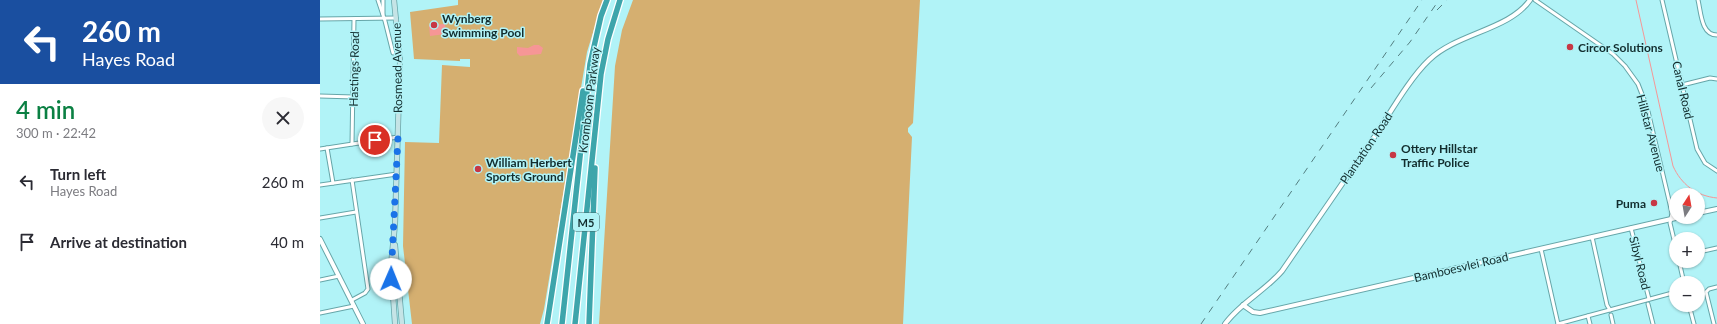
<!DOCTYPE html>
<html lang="en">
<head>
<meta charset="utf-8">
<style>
  :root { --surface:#fff; --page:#f7f7f7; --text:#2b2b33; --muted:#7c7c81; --accent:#0b8043 }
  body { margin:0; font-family:Lato,sans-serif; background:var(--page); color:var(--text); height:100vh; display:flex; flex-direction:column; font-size:15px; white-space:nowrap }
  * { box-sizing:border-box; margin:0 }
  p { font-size:13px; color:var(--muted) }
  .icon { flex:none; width:22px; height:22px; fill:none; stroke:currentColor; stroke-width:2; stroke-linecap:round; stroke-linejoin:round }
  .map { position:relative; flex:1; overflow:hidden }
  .panel { display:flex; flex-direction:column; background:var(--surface); width:320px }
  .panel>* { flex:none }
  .hud { background:#1a4fa0; color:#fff; overflow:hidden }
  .needle { width:26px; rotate:11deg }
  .tools { position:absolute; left:1349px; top:188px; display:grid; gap:8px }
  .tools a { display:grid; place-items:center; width:36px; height:36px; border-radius:50%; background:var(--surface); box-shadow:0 1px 3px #0004; font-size:20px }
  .pin { position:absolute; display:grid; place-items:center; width:34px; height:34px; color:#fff; margin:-17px; border:2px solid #fff; border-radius:50%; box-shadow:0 1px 4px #0007 }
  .me { position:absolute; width:44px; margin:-22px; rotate:1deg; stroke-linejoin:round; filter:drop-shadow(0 0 3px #0008) }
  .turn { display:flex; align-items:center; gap:14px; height:84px; padding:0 16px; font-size:18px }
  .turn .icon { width:52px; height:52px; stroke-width:2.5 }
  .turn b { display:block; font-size:28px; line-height:34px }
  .round { display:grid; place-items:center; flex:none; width:42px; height:42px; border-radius:21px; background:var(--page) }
  .head { display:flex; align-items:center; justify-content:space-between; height:68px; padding:0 16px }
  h1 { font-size:24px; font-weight:600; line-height:30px; color:var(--accent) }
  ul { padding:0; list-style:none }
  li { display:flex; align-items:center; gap:12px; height:60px; padding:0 16px }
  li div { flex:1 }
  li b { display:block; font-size:15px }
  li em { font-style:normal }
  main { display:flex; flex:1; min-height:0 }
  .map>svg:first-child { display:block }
  .green { fill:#d5af70 }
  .water { fill:#f69696 }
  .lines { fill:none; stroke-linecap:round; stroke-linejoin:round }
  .stream { stroke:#f69696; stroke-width:1 }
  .minor-casing { stroke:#66a6a9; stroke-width:5 }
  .tertiary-casing { stroke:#66a6a9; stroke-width:6 }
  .secondary-casing { stroke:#66a6a9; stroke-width:6 }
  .motorway-casing { stroke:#fff; stroke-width:8 }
  .minor { stroke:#fff; stroke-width:3 }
  .tertiary { stroke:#fff; stroke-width:4 }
  .secondary { stroke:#c5e4e6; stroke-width:4.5 }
  .motorway { stroke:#3da5ab; stroke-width:5.5 }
  .rail { stroke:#547f81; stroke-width:1; stroke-dasharray:7 7; stroke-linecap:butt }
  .route { stroke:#1a73e8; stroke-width:7; stroke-dasharray:0 12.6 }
  .poi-dot { fill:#c73745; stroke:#b1f3f7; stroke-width:1.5 }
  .labels { text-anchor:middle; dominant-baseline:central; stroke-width:3; stroke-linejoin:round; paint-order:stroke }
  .shield { fill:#b1f3f7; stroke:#42686a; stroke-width:1 }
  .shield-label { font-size:11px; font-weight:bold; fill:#122d2e }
  .poi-label { font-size:12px; font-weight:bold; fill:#122d2e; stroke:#b1f3f7; text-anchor:start }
  .street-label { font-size:12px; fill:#122d2e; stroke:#b1f3f7 }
</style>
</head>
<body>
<main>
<section class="panel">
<div class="hud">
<div class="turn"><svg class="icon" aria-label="left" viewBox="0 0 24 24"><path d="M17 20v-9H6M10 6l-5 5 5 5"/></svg><div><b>260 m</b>Hayes Road</div></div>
</div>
<div class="head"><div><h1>4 min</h1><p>300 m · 22:42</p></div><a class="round"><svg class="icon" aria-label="close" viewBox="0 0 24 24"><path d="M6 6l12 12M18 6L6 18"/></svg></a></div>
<ul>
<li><svg class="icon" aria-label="left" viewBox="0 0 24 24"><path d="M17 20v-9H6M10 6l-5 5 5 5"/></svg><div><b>Turn left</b><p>Hayes Road</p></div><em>260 m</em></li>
<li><svg class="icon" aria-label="arrive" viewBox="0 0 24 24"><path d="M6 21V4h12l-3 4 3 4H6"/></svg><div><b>Arrive at destination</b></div><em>40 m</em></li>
</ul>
</section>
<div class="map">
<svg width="1397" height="324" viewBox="0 0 1397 324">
  <rect width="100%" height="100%" fill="#b1f3f7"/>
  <g class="green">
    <polygon points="138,0 283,0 267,52 224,309 220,324 92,324 83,246 85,142 119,143 122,65 150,67 150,59 140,59 140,61 94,59 90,12 138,5"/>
    <polygon points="313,0 600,0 593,123 588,128 588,132 592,137 583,324 279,324 295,66 302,30"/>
  </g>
  <g class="water">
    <polygon points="125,24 126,34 110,36 109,25"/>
    <polygon points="214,45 219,45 223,48 221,54 200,56 197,53 197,47 208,48"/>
  </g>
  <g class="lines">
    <path class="stream" d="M 1316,0 L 1353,166 C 1361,184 1376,196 1397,198"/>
    <g class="minor-casing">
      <g id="minor">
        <polyline points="58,0 65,21 73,53"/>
        <polyline points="63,0 63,14"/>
        <polyline points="1215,0 1293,54 1305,66 1318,84 1327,107 1352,213 1350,223 1356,248"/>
        <polyline points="1342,0 1377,149 1385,163 1397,171"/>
        <path d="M 1378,0 C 1381,12 1381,35 1397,35"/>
        <polyline points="0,19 76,18"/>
        <polyline points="1362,85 1390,78 1397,79"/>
        <polyline points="0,96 34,97"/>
        <polyline points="32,144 34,19"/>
        <polyline points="7,148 13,183"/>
        <polyline points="0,149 78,137"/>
        <polyline points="0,185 77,174"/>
        <polyline points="0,218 36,212"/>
        <polyline points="1311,228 1329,299"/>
        <polyline points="1272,237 1287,305 1290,310"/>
        <polyline points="1221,249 1238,324"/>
        <polyline points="1379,252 1397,248"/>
        <polyline points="1359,261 1364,283"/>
        <polyline points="0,280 19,276"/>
        <polyline points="32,300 45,293 48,289 32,180"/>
        <polyline points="1328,304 1333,324"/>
        <polyline points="1369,305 1374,324"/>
        <polyline points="0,313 34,306"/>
        <polyline points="1291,315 1293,324"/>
        <polyline points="1268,316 1270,324"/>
        <polyline points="1238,324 1356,292"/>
        <polyline points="1394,324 1386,292 1389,289 1397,287"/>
      </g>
    </g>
    <g class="tertiary-casing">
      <g id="tertiary">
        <polyline points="1378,213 1397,209"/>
        <polyline points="0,239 43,324"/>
        <polyline points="923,305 933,312 940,313 1360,217"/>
        <path d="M 905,324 C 920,303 945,291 962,271 C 992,227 1023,183 1053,139 C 1069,115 1089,79 1109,60 C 1137,33 1189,30 1210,0"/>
      </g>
    </g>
    <g class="secondary-casing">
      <g id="secondary">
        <polyline points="74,0 80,61 75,224 71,265 75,324"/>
        <polyline points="75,245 82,324"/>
      </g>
    </g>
    <g class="motorway-casing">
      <g id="motorway">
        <polyline points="227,324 263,91"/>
        <polyline points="242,324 270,64 281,16 287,0"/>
        <polyline points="255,324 281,74 288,39 300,0"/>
        <polyline points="269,324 275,168"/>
      </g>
    </g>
    <use href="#minor" class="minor"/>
    <use href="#tertiary" class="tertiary"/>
    <use href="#secondary" class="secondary"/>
    <use href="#motorway" class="motorway"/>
    <g class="rail">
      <polyline points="1117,10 1127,0"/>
      <polyline points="1051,88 1090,42 1119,0"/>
      <polyline points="881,324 1102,0"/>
    </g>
  </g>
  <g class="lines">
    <polyline class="route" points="55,140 78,137 71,279"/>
  </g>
  <g class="poi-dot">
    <circle cx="114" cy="25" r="4"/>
    <circle cx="1250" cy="47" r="4"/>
    <circle cx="1073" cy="155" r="4"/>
    <circle cx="158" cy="169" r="4"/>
    <circle cx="1334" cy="203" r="4"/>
  </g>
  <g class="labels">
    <rect class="shield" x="253" y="213" width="26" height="18" rx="3"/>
    <g class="shield-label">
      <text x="266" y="222">M5</text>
    </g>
    <g class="poi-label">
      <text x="122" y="18">Wynberg<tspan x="122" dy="14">Swimming Pool</tspan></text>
      <text x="1258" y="47">Circor Solutions</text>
      <text x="1081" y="148">Ottery Hillstar<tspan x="1081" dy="14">Traffic Police</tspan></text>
      <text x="166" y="162">William Herbert<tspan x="166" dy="14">Sports Ground</tspan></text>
      <text x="1326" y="203" text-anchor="end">Puma</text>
    </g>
    <g class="street-label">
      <text transform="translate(77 68) rotate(-91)">Rosmead Avenue</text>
      <text transform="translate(34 69) rotate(-89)">Hastings Road</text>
      <text transform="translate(1363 90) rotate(77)">Canal Road</text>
      <text transform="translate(269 100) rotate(-83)">Kromboom Parkway</text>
      <text transform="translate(1331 133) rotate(75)">Hillstar Avenue</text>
      <text transform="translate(1046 148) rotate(-56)">Plantation Road</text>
      <text transform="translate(1320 263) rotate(76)">Sibyl Road</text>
      <text transform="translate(1141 267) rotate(-13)">Bamboesvlei Road</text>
    </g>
  </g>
</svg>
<div class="tools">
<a><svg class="needle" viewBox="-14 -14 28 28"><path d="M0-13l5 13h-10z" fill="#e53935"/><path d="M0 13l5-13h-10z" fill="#7c7c81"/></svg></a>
<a>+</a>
<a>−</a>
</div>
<div class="pin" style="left:55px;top:140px;background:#d93025"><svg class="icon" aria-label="arrive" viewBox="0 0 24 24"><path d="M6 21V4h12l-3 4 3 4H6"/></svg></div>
<svg class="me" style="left:71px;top:279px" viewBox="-20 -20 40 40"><circle r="19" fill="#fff"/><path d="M0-13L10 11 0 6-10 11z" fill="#1a73e8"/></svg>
</div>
</main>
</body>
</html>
